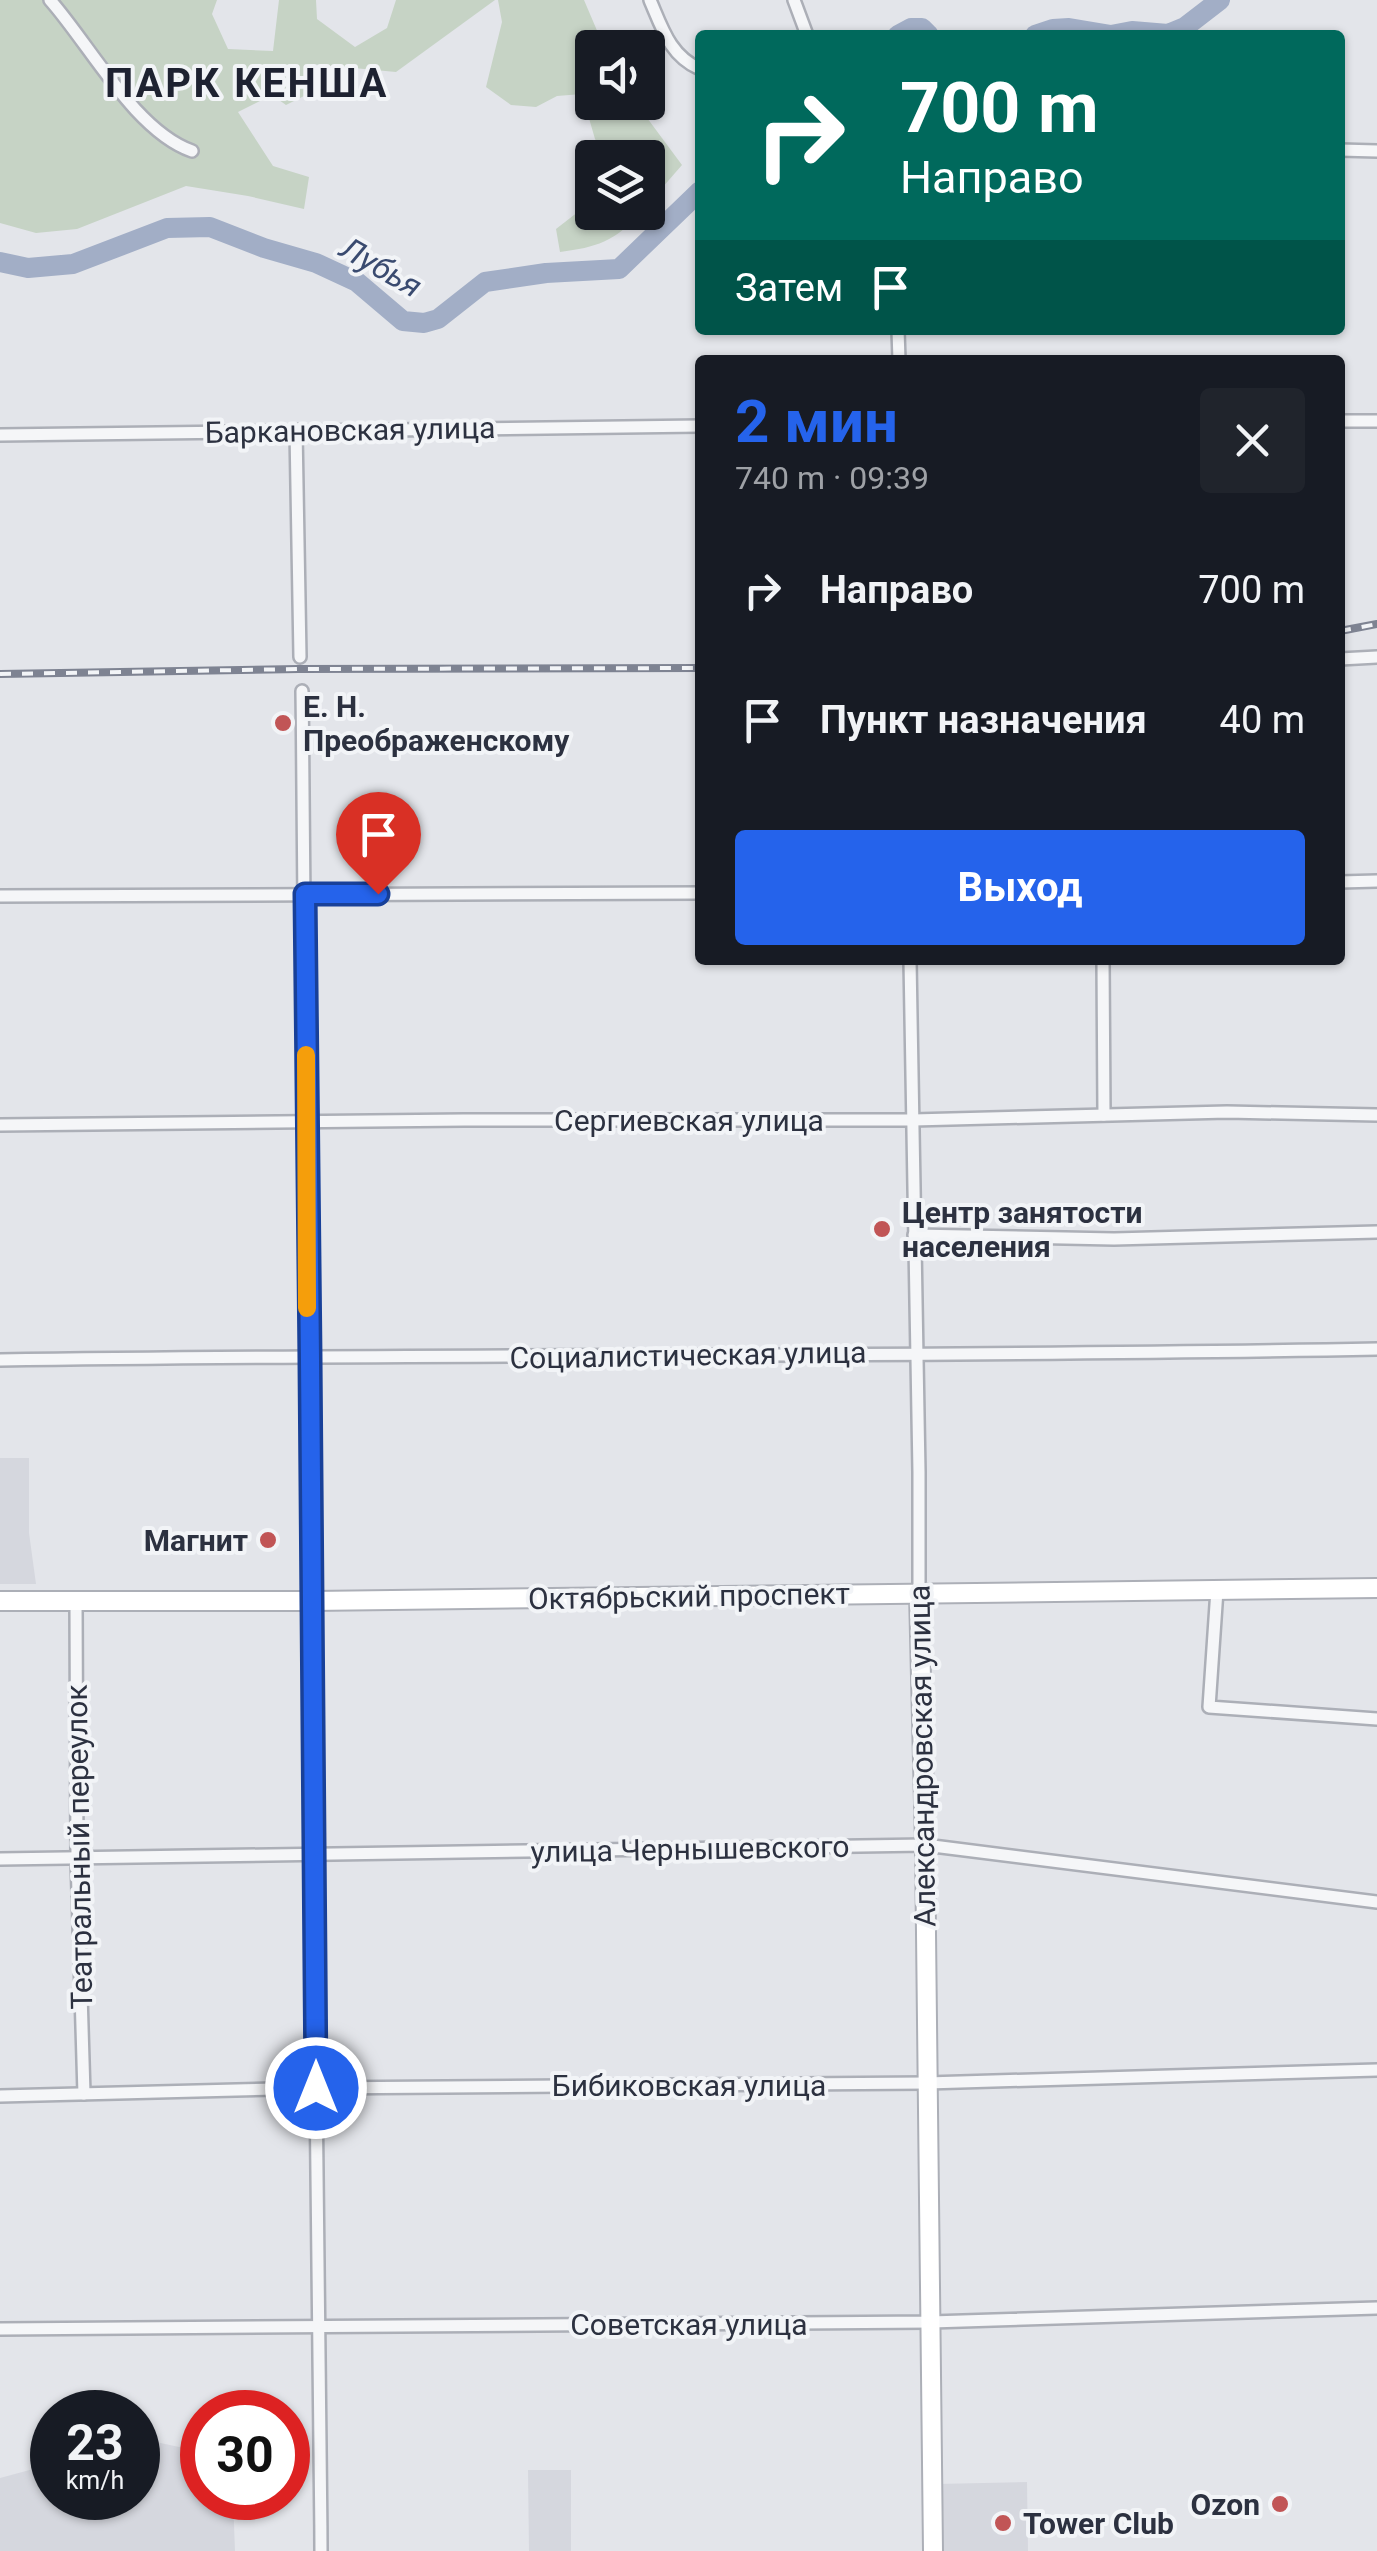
<!DOCTYPE html>
<html lang="ru">
<head>
<meta charset="utf-8">
<style>
  :root { --surface:#171b24; --page:#20242c; --text:#f1f3f6; --muted:#9ea1a6; --accent:#2563eb }
  body { margin:0; font-family:Roboto,sans-serif; background:var(--page); color:var(--text); height:100vh; display:flex; flex-direction:column; font-size:38px; white-space:nowrap }
  * { box-sizing:border-box; margin:0 }
  p { font-size:32px; color:var(--muted) }
  .icon { flex:none; width:55px; height:55px; fill:none; stroke:currentColor; stroke-width:2; stroke-linecap:round; stroke-linejoin:round }
  .map { position:relative; flex:1; overflow:hidden }
  .drawer { position:absolute; left:695px; top:355px; width:650px; height:610px; display:flex; flex-direction:column; background:var(--surface); border-radius:10px; box-shadow:0 2px 8px #0004 }
  .drawer>* { flex:none }
  .top-card { position:absolute; left:695px; top:30px; width:650px; height:305px; border-radius:10px; box-shadow:0 2px 8px #0004; background:#00695c; color:#fff; overflow:hidden }
  .fabs { position:absolute; left:575px; top:30px; display:grid; gap:20px }
  .fabs a { display:grid; place-items:center; width:90px; height:90px; border-radius:10px; background:var(--surface); box-shadow:0 2px 8px #0004; font-size:50px }
  .speed { position:absolute; left:30px; top:2390px; display:flex; gap:20px; font-size:50px; font-weight:700; text-align:center }
  .speed>* { display:grid; place-content:center; width:130px; height:130px; border-radius:50%; background:var(--surface); box-shadow:0 2px 8px #0004; line-height:1 }
  .speed small { font-size:25px; font-weight:400 }
  .speed .limit { border:15px solid #d22; background:#fff; color:#111 }
  .pin { position:absolute; display:grid; place-items:center; width:85px; height:85px; color:#fff; margin:-102px -42px; border-radius:50% 50% 50% 0; rotate:-45deg; box-shadow:0 0 10px #0007 }
  .pin .icon { rotate:45deg }
  .me { position:absolute; width:110px; margin:-55px; rotate:0deg; stroke-linejoin:round; filter:drop-shadow(0 0 8px #0008) }
  .turn { display:flex; align-items:center; gap:35px; height:210px; padding:0 40px; font-size:45px }
  .turn .icon { width:130px; height:130px; stroke-width:2.5 }
  .turn b { display:block; font-size:70px; line-height:85px }
  .then { display:flex; align-items:center; height:95px; padding:0 40px; background:#0003; gap:20px; font-size:38px }
  .round { display:grid; place-items:center; flex:none; width:105px; height:105px; border-radius:10px; background:var(--page) }
  .overview { display:flex; align-items:center; justify-content:space-between; height:170px; padding:0 40px }
  h1 { font-size:60px; font-weight:700; line-height:75px; color:var(--accent) }
  .primary-button { display:flex; gap:20px; margin-top:auto; padding:20px 40px }
  .primary-button a { flex:1; height:115px; border-radius:10px; background:var(--accent); color:#fff; font-size:40px; font-weight:700; line-height:115px; text-align:center }
  ul { padding:0; list-style:none }
  li { display:flex; align-items:center; gap:30px; height:130px; padding:0 40px }
  li div { flex:1 }
  li b { display:block; font-size:38px }
  li em { font-style:normal }
  .map>svg:first-child { display:block }
  .built { fill:#d5d7de }
  .green { fill:#c6d3c5 }
  .lines { fill:none; stroke-linecap:round; stroke-linejoin:round }
  .river { stroke:#a2aec6; stroke-width:20 }
  .street-casing { stroke:#acafb7; stroke-width:16 }
  .secondary-casing { stroke:#acafb7; stroke-width:22 }
  .street { stroke:#f5f6f8; stroke-width:11 }
  .secondary { stroke:#fff; stroke-width:18 }
  .rail-casing { stroke:#7e8392; stroke-width:8 }
  .rail { stroke:#f2f4f7; stroke-width:4; stroke-dasharray:11; stroke-linecap:butt }
  .route-casing { stroke:#184099; stroke-width:25 }
  .route { stroke:#2563eb; stroke-width:18 }
  .slow { stroke:#f59e0b; stroke-width:18 }
  .poi-dot { fill:#c15556; stroke:#f2f4f7; stroke-width:4 }
  .labels { text-anchor:middle; dominant-baseline:central; stroke-width:8; stroke-linejoin:round; paint-order:stroke }
  .street-label { font-size:30px; fill:#2c3140; stroke:#f2f4f7 }
  .poi-label { font-size:30px; font-weight:bold; fill:#2c3140; stroke:#f2f4f7; text-anchor:start }
  .water-label { font-size:32px; font-style:italic; fill:#3a4b70; stroke:#f2f4f7 }
  .district-label { font-size:40px; font-weight:bold; letter-spacing:2.5px; fill:#1e2231; stroke:#f2f4f7 }
</style>
</head>
<body>
<div class="map">
<svg width="1377" height="2551" viewBox="0 0 1377 2551">
  <rect width="100%" height="100%" fill="#e3e5ea"/>
  <g class="built">
    <polygon points="0,1458 29,1458 29,1533 36,1584 0,1584"/>
    <polygon points="147,2440 179,2447 202,2442 202,2498 233,2498 235,2551 0,2551 0,2478 52,2464 52,2498 138,2498 138,2442"/>
    <polygon points="528,2470 571,2470 571,2551 529,2551"/>
    <polygon points="1027,2482 1028,2551 939,2551 937,2484"/>
  </g>
  <g class="green">
    <polygon points="0,0 217,0 212,14 228,49 273,51 279,0 316,0 317,19 355,47 387,28 396,0 495,0 396,72 311,64 310,93 286,105 272,95 238,112 273,166 309,177 304,209 248,196 186,186 77,229 36,233 0,223"/>
    <polygon points="498,0 584,0 604,47 592,48 592,102 636,103 682,165 648,204 648,158 607,157 595,139 582,94 557,96 536,107 511,105 486,87 502,22"/>
    <path d="M 592,201 L 592,212 L 640,213 C 614,242 597,247 560,252 L 556,229 Z"/>
  </g>
  <g class="lines">
    <g class="river">
      <polyline points="898,35 911,28 922,28 929,35"/>
      <polyline points="1035,35 1053,29 1069,28 1111,35 1132,31 1168,34 1185,27 1220,0"/>
      <polyline points="0,262 28,268 73,264 167,228 210,227 264,248 316,263 357,282 403,321 424,323 438,319 485,282 546,273 619,269 700,191"/>
    </g>
    <g class="street-casing">
      <g id="street">
        <path d="M 50,0 C 90,45 135,131 192,151"/>
        <path d="M 650,0 C 662,28 670,56 700,69"/>
        <polyline points="794,0 807,35"/>
        <polyline points="1340,150 1377,151"/>
        <polyline points="898,330 899,360"/>
        <polyline points="1340,421 1377,421"/>
        <polyline points="296,430 300,657"/>
        <polyline points="0,435 700,426"/>
        <polyline points="1340,659 1377,657"/>
        <path d="M 302,691 C 305,912 305,1133 308,1355 C 313,1753 319,2152 321,2551"/>
        <polyline points="1340,882 1377,881"/>
        <polyline points="0,896 700,893"/>
        <polyline points="910,960 919,1472 919,1593"/>
        <polyline points="1103,960 1104,1115"/>
        <polyline points="0,1125 464,1120 913,1120 1227,1112 1377,1115"/>
        <polyline points="914,1235 1114,1239 1377,1232"/>
        <path d="M 0,1360 C 459,1353 918,1358 1377,1349"/>
        <polyline points="1217,1590 1209,1707 1377,1719"/>
        <polyline points="76,1601 77,1859 84,2094"/>
        <polyline points="0,1859 925,1845 1377,1902"/>
        <polyline points="0,2096 316,2088 927,2083 1377,2070"/>
        <polyline points="0,2329 931,2322 1377,2308"/>
      </g>
    </g>
    <g class="secondary-casing">
      <g id="secondary">
        <polyline points="919,1593 925,1845 933,2551"/>
        <polyline points="0,1601 313,1601 1377,1588"/>
      </g>
    </g>
    <use href="#street" class="street"/>
    <use href="#secondary" class="secondary"/>
    <g class="rail-casing">
      <g id="rail">
        <polyline points="1340,631 1377,624"/>
        <polyline points="0,674 299,669 700,668"/>
      </g>
    </g>
    <use href="#rail" class="rail"/>
  </g>
  <g class="lines">
    <g class="route-casing">
      <path id="route" d="M 316,2088 C 316,1690 308,1292 305,894 L 378,894"/>
    </g>
    <use href="#route" class="route"/>
    <polyline class="slow" points="306,1055 307,1308"/>
  </g>
  <g class="poi-dot">
    <circle cx="283" cy="723" r="10"/>
    <circle cx="882" cy="1229" r="10"/>
    <circle cx="268" cy="1540" r="10"/>
    <circle cx="1280" cy="2504" r="10"/>
    <circle cx="1003" cy="2523" r="10"/>
  </g>
  <g class="labels">
    <g class="street-label">
      <text transform="translate(350 430) rotate(-1)">Баркановская улица</text>
      <text x="689" y="1120">Сергиевская улица</text>
      <text transform="translate(688 1355) rotate(-1)">Социалистическая улица</text>
      <text transform="translate(689 1596) rotate(-1)">Октябрьский проспект</text>
      <text transform="translate(922 1756) rotate(-91)">Александровская улица</text>
      <text transform="translate(79 1847) rotate(-91)">Театральный переулок</text>
      <text transform="translate(690 1849) rotate(-1)">улица Чернышевского</text>
      <text x="689" y="2085">Бибиковская улица</text>
      <text x="689" y="2324">Советская улица</text>
    </g>
    <g class="poi-label">
      <text x="303" y="706">Е. Н.<tspan x="303" dy="34">Преображенскому</tspan></text>
      <text x="902" y="1212">Центр занятости<tspan x="902" dy="34">населения</tspan></text>
      <text x="248" y="1540" text-anchor="end">Магнит</text>
      <text x="1260" y="2504" text-anchor="end">Ozon</text>
      <text x="1023" y="2523">Tower Club</text>
    </g>
    <g class="water-label">
      <text transform="translate(381 267) rotate(30)">Лубья</text>
    </g>
    <g class="district-label">
      <text x="247" y="83">ПАРК КЕНША</text>
    </g>
  </g>
</svg>
<div class="fabs">
<a><svg class="icon" aria-label="sound" viewBox="0 0 24 24"><path d="M4 9h4l5-4v14l-5-4H4zM17 9q2 3 0 6"/></svg></a>
<a><svg class="icon" aria-label="layers" viewBox="0 0 24 24"><path d="M12 4l9 5-9 5-9-5zM3 14l9 5 9-5"/></svg></a>
</div>
<div class="speed"><div>23<small>km/h</small></div><div class="limit">30</div></div>
<div class="pin" style="left:378px;top:894px;background:#d93025"><svg class="icon" aria-label="arrive" viewBox="0 0 24 24"><path d="M6 21V4h12l-3 4 3 4H6"/></svg></div>
<svg class="me" style="left:316px;top:2088px" viewBox="-20 -20 40 40"><circle r="17" fill="#2563eb" stroke="#fff" stroke-width="3"/><path d="M0-11L8 9 0 5-8 9z" fill="#fff"/></svg>
<div class="top-card">
<div class="turn"><svg class="icon" aria-label="right" viewBox="0 0 24 24"><path d="M7 20v-9h11M14 6l5 5-5 5"/></svg><div><b>700 m</b>Направо</div></div>
<div class="then">Затем<svg class="icon" aria-label="arrive" viewBox="0 0 24 24"><path d="M6 21V4h12l-3 4 3 4H6"/></svg></div>
</div>
<section class="drawer">
<div class="overview"><div><h1>2 мин</h1><p>740 m · 09:39</p></div><a class="round"><svg class="icon" aria-label="close" viewBox="0 0 24 24"><path d="M6 6l12 12M18 6L6 18"/></svg></a></div>
<ul>
<li><svg class="icon" aria-label="right" viewBox="0 0 24 24"><path d="M7 20v-9h11M14 6l5 5-5 5"/></svg><div><b>Направо</b></div><em>700 m</em></li>
<li><svg class="icon" aria-label="arrive" viewBox="0 0 24 24"><path d="M6 21V4h12l-3 4 3 4H6"/></svg><div><b>Пункт назначения</b></div><em>40 m</em></li>
</ul>
<div class="primary-button"><a>Выход</a></div>
</section>
</div>
</body>
</html>
